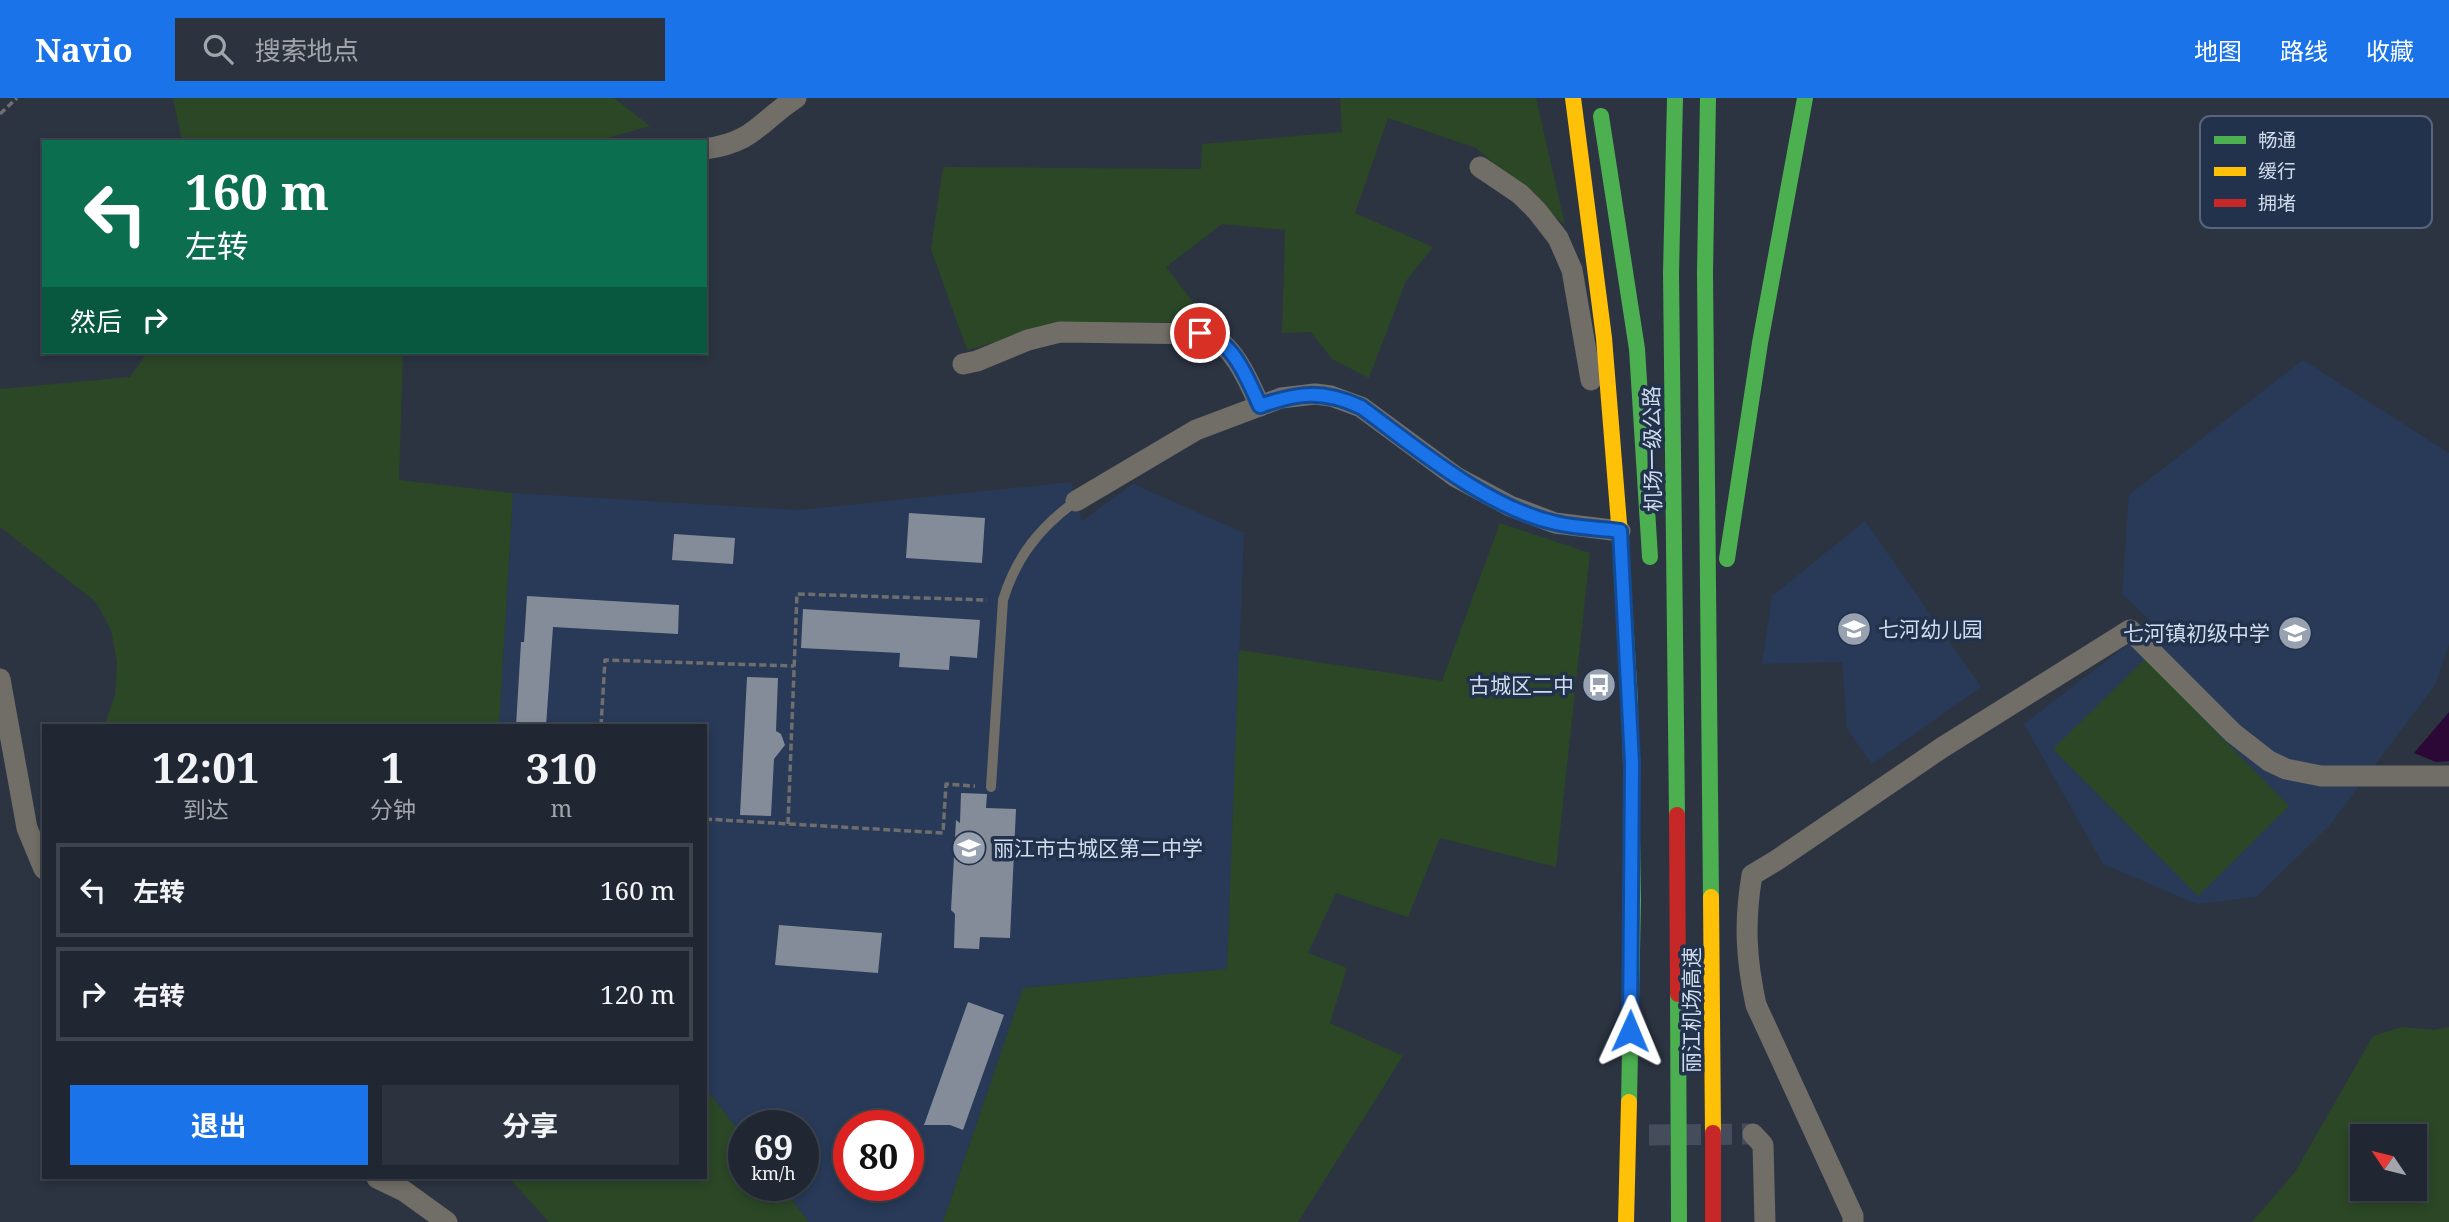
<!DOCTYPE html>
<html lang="zh">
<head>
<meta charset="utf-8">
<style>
  :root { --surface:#212732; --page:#2d333e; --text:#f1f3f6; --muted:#a2a5ac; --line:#3e444d; --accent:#1a73e8 }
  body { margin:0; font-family:"Noto Serif","Noto Sans SC",serif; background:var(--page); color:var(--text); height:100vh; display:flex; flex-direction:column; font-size:26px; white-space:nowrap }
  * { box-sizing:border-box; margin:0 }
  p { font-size:23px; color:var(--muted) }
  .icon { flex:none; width:38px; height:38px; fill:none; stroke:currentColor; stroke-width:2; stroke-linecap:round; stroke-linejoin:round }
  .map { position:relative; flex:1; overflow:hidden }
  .panel { position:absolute; left:42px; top:626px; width:665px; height:455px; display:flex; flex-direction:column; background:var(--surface); border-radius:0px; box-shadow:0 4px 10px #0003,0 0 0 2px var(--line) }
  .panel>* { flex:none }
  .banner { position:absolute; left:42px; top:42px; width:665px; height:214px; border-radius:0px; box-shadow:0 4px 10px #0003,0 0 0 2px var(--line); background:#0b6e4f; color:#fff; overflow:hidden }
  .needle { width:46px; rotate:305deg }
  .tools { position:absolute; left:2350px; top:1026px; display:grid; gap:14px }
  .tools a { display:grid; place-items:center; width:77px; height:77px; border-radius:0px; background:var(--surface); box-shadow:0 4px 10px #0003,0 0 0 2px var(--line); font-size:35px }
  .speed { position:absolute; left:728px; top:1012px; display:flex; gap:14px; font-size:35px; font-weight:700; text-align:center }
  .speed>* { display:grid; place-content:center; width:91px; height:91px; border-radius:50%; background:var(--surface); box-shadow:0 4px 10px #0003,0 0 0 2px var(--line); line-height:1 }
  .speed small { font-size:18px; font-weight:400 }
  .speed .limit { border:10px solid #d22; background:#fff; color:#111 }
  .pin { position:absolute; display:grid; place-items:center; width:60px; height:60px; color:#fff; margin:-30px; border:4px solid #fff; border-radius:50%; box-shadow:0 2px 7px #0007 }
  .me { position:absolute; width:77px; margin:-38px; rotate:1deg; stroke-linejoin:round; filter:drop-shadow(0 0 5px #0008) }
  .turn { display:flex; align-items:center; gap:24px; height:147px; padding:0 28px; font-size:32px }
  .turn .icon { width:91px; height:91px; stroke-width:2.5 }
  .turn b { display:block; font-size:49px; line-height:60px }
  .then { display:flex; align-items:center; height:66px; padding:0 28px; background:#0003; gap:14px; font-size:26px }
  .eta { display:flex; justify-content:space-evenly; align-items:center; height:119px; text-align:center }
  .eta b { font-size:42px; font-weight:700; line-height:49px }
  .action { display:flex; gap:14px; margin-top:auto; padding:14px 28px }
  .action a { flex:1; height:80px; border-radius:0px; background:var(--accent); color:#fff; font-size:28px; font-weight:700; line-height:80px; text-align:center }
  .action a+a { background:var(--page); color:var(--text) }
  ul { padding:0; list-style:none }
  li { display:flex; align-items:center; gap:21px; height:94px; margin:0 14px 10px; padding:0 14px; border:4px solid var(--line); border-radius:0px }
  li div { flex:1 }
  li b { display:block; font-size:26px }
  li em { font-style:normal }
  header { display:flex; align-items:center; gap:42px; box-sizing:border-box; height:98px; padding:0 35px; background:var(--accent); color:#fff }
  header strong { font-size:33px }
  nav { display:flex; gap:38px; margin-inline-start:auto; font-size:24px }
  .search { width:490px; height:63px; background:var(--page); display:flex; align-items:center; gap:18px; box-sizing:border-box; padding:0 24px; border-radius:0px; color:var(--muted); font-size:26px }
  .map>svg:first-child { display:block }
  .built { fill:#283a58; fill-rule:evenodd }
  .green { fill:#2b4726; fill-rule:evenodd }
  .water { fill:#2c0837 }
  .building { fill:#848c99 }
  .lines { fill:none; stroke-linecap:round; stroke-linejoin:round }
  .street-tunnel { stroke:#454d5c; stroke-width:21; stroke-dasharray:21 10; stroke-linecap:butt }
  .path { stroke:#6e6e6e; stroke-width:3.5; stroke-dasharray:7 3.5; stroke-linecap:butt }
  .lane { stroke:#716d67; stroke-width:10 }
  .street { stroke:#716d67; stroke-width:21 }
  .fast { stroke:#4caf50; stroke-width:16 }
  .slow { stroke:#ffc107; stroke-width:16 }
  .jam { stroke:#c62828; stroke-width:16 }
  .route-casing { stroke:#114b97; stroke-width:18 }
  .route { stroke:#1a73e8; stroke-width:12 }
  .labels { text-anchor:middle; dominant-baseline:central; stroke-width:7; stroke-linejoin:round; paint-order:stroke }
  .street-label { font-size:21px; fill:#d1dcec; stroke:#22324c }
  .poi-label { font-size:21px; fill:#d1dcec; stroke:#22324c; text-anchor:start }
  .key { fill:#22324c; stroke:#57657c; stroke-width:2 }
  .key-label { font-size:19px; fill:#d1dcec }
</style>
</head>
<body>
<header>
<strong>Navio</strong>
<div class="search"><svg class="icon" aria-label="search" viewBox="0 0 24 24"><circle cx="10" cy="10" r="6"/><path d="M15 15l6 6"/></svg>搜索地点</div>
<nav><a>地图</a><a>路线</a><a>收藏</a></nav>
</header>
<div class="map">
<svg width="2449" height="1124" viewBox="0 0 2449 1124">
  <rect width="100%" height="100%" fill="#2c3442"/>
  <g class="built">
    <polygon points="2303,262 2449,355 2449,546 2435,587 2329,728 2256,799 2197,806 2103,766 2024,626 2127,547 2152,524 2122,496 2129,397"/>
    <path d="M 1071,384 L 1082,423 L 1133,386 L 1244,435 L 1227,871 L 1023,890 L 943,1124 L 809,1124 L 780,1087 L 803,1087 L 803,1027 L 744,1027 L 744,1039 L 705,990 L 705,628 L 499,628 L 513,395 L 799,412 ZM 849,1027 L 908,1027 L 908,1087 L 849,1087 Z"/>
    <polygon points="1865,423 1981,589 1872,666 1847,631 1842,564 1762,566 1772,498"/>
  </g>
  <g class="green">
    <polygon points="173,0 614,0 650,28 593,44 182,44"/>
    <polygon points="1340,0 1536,0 1565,127 1476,50 1388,20 1355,115 1433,149 1406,183 1369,280 1332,261 1311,234 1282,235 1285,132 1222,126 1166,169 1193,204 1177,224 1063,225 967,252 931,151 943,69 1201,71 1202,46 1342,34"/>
    <polygon points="148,254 403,254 399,382 513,395 499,628 104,628 115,597 117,564 111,532 96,504 0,429 0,291 130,279"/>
    <polygon points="1500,425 1590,455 1556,769 1440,740 1408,819 1336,795 1308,855 1347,870 1330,925 1403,958 1298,1124 943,1124 1023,890 1227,871 1239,552 1442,583"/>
    <polygon points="2145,561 2289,708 2198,798 2053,651"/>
    <path d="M 2402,929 L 2434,932 L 2449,929 L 2449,1124 L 2252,1124 L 2295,1074 L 2373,938 ZM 2362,1038 L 2415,1038 L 2415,1090 L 2362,1090 Z"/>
    <polygon points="705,990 744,1039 744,1087 780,1087 809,1124 549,1124 509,1080 705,1080"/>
  </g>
  <polygon class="water" points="2449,614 2449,663 2436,664 2414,655"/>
  <g class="building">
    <polygon points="909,415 985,420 982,465 906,460"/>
    <polygon points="674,436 735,440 733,466 672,462"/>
    <polygon points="527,498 679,507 678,536 553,529 546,628 516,628 521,544 524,544"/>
    <polygon points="803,511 980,522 977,560 950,558 949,572 899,569 900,555 801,550"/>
    <polygon points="747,579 778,580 776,633 781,636 785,647 774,661 771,718 740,717"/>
    <polygon points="961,695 987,696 986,710 1016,711 1010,840 980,839 979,851 954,850 955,816 951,812 956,722 960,725"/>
    <polygon points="779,827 882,835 878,875 775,867"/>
    <polygon points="968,904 1004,917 963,1032 950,1027 924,1027"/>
  </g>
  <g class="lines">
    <polyline class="street-tunnel" points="1649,1037 1753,1036"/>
    <g class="path">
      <polyline points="0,16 17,0"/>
      <polyline points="601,628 605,562 794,568"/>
      <polyline points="705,721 943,735 946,686 975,688"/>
      <polyline points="788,726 797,496 987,502"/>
    </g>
    <path class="lane" d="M 991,689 L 1003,502 C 1016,459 1040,429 1076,403"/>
    <g class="street">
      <path d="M 705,51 C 755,44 759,24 796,0"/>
      <polyline points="1480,69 1520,96 1537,113 1558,140 1572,172 1591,282"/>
      <path d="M 963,266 L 977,263 L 1028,242 L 1060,234 L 1208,236 C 1234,247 1249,284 1260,308"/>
      <polyline points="1076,403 1196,332 1281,300 1315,296 1331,298 1361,309 1456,379 1510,408 1555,425 1620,433"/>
      <polyline points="0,581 27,730 44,771"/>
      <polyline points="1753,1036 1763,1047 1765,1124"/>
      <polyline points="377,1080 404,1093 447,1124"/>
      <path d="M 1853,1124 L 1853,1118 L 1756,907 C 1746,861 1744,824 1752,777 L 1777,762 L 1943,649 L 2130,532 L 2233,635 L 2269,663 L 2286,671 L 2321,678 L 2449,678"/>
    </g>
    <g class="fast">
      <polyline points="1675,0 1671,175 1677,717"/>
      <polyline points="1708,0 1705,175 1711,799"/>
      <polyline points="1601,18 1637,251 1650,459"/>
      <polyline points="1620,438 1630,603 1633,802 1629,1004"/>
      <polyline points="1727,461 1760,245 1805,0"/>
      <polyline points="1678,896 1679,1124"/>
    </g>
    <g class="slow">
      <polyline points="1573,0 1604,240 1620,438"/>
      <polyline points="1711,799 1713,1035"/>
      <polyline points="1626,1124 1629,1004"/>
    </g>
    <g class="jam">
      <polyline points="1677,717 1678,896"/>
      <polyline points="1713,1035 1713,1124"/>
    </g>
  </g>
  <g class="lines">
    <g class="route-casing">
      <path id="route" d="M 1200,235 C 1232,239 1248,282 1260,308 C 1299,294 1323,292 1361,309 C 1417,350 1487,410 1556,425 C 1576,430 1599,430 1620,433 L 1632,665 L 1630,933"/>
    </g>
    <use href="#route" class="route"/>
  </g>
  <defs>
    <g id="school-disc" transform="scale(1.75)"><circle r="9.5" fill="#97a1b0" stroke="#22324c"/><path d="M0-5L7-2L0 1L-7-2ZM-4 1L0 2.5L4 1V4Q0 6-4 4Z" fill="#fff"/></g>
    <g id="bus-disc" transform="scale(1.75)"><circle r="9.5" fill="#97a1b0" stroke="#22324c"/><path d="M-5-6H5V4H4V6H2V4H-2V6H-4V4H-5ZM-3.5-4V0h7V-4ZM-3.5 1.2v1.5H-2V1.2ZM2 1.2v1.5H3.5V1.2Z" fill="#fff"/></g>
  </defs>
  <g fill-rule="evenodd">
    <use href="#school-disc" x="1854" y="531"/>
    <use href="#school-disc" x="2295" y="535"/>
    <use href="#bus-disc" x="1599" y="587"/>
    <use href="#school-disc" x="969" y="750"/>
  </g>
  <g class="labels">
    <g class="street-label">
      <text transform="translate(1652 351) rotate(-91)">机场一级公路</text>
      <text transform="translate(1691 912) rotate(-90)">丽江机场高速</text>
    </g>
    <g class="poi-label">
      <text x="1878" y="531">七河幼儿园</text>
      <text x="2270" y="535" text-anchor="end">七河镇初级中学</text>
      <text x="1574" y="587" text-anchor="end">古城区二中</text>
      <text x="993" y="750">丽江市古城区第二中学</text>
    </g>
  </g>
  <rect x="2200" y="18" width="232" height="112" rx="10" class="key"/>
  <rect x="2214" y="38" width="32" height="8" fill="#4caf50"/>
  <rect x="2214" y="69" width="32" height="9" fill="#ffc107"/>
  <rect x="2214" y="101" width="32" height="8" fill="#c62828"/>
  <g class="key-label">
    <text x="2258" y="49">畅通</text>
    <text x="2258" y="80">缓行</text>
    <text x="2258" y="112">拥堵</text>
  </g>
</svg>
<div class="tools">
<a><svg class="needle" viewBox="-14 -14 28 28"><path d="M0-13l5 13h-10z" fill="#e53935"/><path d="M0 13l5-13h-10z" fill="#a2a5ac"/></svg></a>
</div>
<div class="speed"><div>69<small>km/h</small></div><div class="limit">80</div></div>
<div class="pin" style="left:1200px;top:235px;background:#d93025"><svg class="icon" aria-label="arrive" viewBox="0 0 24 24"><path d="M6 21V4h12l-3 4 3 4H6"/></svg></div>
<svg class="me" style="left:1630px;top:933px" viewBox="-20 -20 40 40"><path d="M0-17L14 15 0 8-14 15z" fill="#1a73e8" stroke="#fff" stroke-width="4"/></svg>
<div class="banner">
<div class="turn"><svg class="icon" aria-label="left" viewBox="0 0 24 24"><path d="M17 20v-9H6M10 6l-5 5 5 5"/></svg><div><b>160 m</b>左转</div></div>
<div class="then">然后<svg class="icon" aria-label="right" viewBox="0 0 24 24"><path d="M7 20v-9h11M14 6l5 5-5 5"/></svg></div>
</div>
<section class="panel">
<div class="eta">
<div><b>12:01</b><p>到达</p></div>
<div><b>1</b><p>分钟</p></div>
<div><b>310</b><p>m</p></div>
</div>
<ul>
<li><svg class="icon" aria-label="left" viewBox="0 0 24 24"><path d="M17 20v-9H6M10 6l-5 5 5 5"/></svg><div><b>左转</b></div><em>160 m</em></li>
<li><svg class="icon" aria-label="right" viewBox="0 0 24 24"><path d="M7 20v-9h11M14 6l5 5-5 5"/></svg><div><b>右转</b></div><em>120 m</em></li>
</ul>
<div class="action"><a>退出</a><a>分享</a></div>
</section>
</div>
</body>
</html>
